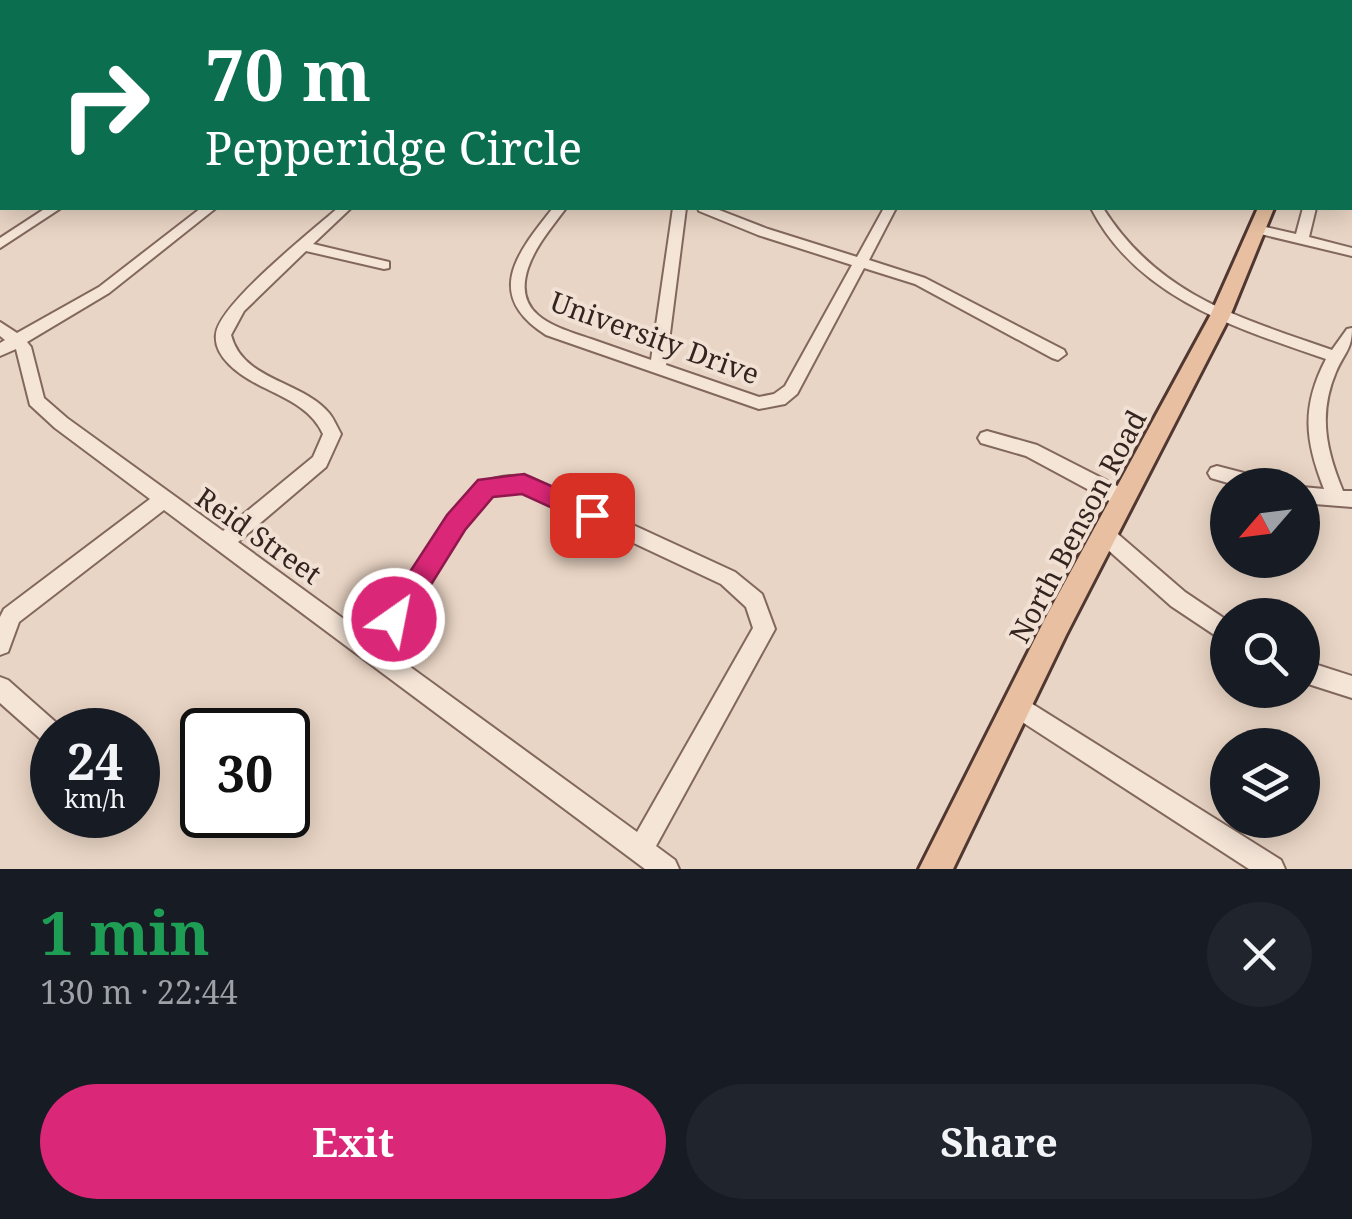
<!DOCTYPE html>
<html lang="en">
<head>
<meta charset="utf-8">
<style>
  :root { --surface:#171b24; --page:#20242c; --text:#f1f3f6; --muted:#9ea1a6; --accent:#db2777 }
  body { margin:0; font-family:"Noto Serif",serif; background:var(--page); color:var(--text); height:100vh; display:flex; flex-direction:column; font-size:38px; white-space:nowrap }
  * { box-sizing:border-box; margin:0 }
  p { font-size:32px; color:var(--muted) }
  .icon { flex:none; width:55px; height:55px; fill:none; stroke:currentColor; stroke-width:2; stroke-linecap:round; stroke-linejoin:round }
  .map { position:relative; height:869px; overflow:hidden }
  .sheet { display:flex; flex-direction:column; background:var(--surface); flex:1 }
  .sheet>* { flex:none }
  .banner { position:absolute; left:0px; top:0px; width:1352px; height:210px; box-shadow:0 5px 25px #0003; background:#0b6e4f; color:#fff; overflow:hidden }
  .needle { width:65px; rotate:242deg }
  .fabs { position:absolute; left:1210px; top:468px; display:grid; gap:20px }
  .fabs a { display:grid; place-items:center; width:110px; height:110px; border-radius:50%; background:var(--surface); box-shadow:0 5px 25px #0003; font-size:50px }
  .speed { position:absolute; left:30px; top:708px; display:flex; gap:20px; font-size:50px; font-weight:700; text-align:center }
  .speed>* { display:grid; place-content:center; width:130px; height:130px; border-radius:50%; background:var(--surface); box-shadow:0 5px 25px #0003; line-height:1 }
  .speed small { font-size:25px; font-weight:400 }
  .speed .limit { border:5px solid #111; border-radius:15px; background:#fff; color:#111 }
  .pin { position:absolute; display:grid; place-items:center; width:85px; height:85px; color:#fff; margin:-42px; border-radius:20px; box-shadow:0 5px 15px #0006 }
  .me { position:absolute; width:110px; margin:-55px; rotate:33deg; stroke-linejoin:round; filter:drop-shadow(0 0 8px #0008) }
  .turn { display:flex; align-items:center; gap:35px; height:210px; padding:0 40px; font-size:45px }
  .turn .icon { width:130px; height:130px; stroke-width:2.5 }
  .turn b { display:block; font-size:70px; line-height:85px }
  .round { display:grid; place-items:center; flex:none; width:105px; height:105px; border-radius:52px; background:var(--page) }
  .headline { display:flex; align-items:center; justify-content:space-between; height:170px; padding:0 40px }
  h1 { font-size:60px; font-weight:700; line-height:75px; color:#1e9e55 }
  .cta { display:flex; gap:20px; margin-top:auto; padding:20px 40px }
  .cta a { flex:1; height:115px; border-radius:60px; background:var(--accent); color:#fff; font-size:40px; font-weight:700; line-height:115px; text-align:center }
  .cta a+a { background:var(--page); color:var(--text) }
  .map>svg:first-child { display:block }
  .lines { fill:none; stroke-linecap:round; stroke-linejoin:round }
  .minor-casing { stroke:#82675d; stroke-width:4 }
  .major-casing { stroke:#503731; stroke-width:6 }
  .minor { fill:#f5e5d7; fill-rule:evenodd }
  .major { fill:#e8c0a1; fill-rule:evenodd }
  .route { fill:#db2777; stroke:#8e194d; stroke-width:2.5 }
  .labels { text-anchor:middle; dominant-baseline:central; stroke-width:8; stroke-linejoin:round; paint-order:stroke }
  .street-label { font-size:28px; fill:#34241f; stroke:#f1e1d4 }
</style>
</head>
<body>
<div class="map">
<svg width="1352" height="869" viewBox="0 0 1352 869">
  <rect width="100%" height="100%" fill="#e9d5c5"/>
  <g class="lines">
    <g class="minor-casing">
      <g id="minor">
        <polygon points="1352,134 1352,142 1350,143 1350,135"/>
        <polygon points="0,168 2,169 2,177 0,176"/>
        <polygon points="46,208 61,208 0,248 0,238"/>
        <path d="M 201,208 L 216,208 L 109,293 L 27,342 L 31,347 L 44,398 L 67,418 L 223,531 L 313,457 L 323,434 C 311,407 282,397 257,384 C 240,375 213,357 216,334 C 219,304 313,230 338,208 L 351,208 L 313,244 L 389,262 L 389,268 L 384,269 L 306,251 L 244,311 L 231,335 C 243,381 301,380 329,413 C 334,419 337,427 341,434 L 326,467 L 238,542 L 370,638 L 449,517 L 479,483 C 494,478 516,473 531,478 L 735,572 L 762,594 L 775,629 L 656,846 L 675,860 L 679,869 L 645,869 L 164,510 L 19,622 L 8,652 L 0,655 L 0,617 L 4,609 L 150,499 L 55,428 L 30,405 L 16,349 L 0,356 L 0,343 L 5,340 L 0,336 L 0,322 L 17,333 L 99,287 ZM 523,491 L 721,584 L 746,607 L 753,628 L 637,832 L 387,650 L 463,529 L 491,495 Z"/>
        <path d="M 553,208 L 566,208 C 552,227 536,245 528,268 C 512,316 556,327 591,339 C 611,346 631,353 651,360 L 673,208 L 686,208 L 666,365 L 759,397 L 774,394 L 785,386 L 852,265 L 758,235 L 699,211 L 698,208 L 714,208 L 768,229 L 857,257 L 884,208 L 896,208 L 869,260 L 925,278 L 1064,350 L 1066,354 L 1058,360 L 1052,358 L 915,284 L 864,268 L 797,394 L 785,404 L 759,409 L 546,335 C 483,295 517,253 553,208 Z"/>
        <path d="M 1091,208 L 1103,208 C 1159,296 1238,317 1332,350 L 1347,329 L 1352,328 C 1352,350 1344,353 1336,372 C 1318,414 1326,450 1343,491 L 1352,491 L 1352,507 L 1302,503 L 1302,487 L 1324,489 C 1305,441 1301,407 1326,359 C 1236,328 1137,298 1091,208 Z"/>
        <polygon points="1303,208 1316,208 1309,237 1352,248 1352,256 1252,232 1250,229 1257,225 1296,234"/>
        <polygon points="987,431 1037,445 1131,493 1133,499 1131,505 1124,507 1117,505 1026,456 981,443 978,438 981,433"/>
        <polygon points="1217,466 1271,480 1273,485 1235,485 1211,478 1208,473 1211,468"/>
        <polygon points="1105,527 1112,529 1185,592 1228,621 1228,644 1171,606 1098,541 1095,535 1098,529"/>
        <polygon points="1302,660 1352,676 1352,698 1302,682"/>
        <polygon points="0,677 8,680 60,726 62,730 52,730 52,745 44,742 0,703"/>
        <polygon points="1018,695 1281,860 1285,869 1249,869 1010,714 1007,706 1010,698"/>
      </g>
    </g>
    <g class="major-casing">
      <polygon id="major" points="1258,208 1274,208 1230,316 1066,635 953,869 919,869 1046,617 1210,316"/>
    </g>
    <use href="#minor" class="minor"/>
    <use href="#major" class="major"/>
  </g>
  <linearGradient id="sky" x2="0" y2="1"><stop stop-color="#8db8d2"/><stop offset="0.42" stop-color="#f5ece5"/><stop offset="1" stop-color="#f5ece5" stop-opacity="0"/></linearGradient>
  <rect width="1352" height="210" fill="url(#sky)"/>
  <polygon class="route" points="524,474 601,508 604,515 601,522 592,525 583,522 522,494 493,497 465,530 404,628 394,632 385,628 381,619 385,610 447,515 478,480"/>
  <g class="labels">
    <g class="street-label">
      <text transform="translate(655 337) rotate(20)">University Drive</text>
      <text transform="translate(1077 526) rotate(-62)">North Benson Road</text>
      <text transform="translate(259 535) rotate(35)">Reid Street</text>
    </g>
  </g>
</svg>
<div class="fabs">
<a><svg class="needle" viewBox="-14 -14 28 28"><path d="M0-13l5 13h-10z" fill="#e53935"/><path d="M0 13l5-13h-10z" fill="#9ea1a6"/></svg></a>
<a><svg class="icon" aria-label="search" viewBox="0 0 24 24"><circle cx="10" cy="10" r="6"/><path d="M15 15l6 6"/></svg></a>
<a><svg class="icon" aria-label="layers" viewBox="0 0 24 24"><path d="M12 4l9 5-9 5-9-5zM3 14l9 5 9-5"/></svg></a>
</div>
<div class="speed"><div>24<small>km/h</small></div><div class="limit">30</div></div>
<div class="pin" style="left:592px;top:515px;background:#d93025"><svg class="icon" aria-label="arrive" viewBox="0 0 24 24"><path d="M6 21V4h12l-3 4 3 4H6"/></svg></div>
<svg class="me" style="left:394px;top:619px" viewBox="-20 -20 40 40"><circle r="17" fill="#db2777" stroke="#fff" stroke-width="3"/><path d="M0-11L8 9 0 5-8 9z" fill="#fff"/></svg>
<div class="banner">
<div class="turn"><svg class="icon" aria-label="right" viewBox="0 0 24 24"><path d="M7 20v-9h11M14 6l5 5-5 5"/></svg><div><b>70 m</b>Pepperidge Circle</div></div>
</div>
</div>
<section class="sheet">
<div class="headline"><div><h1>1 min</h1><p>130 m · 22:44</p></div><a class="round"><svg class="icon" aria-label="close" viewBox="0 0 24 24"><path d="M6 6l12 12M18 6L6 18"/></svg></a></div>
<div class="cta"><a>Exit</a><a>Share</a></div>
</section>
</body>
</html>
